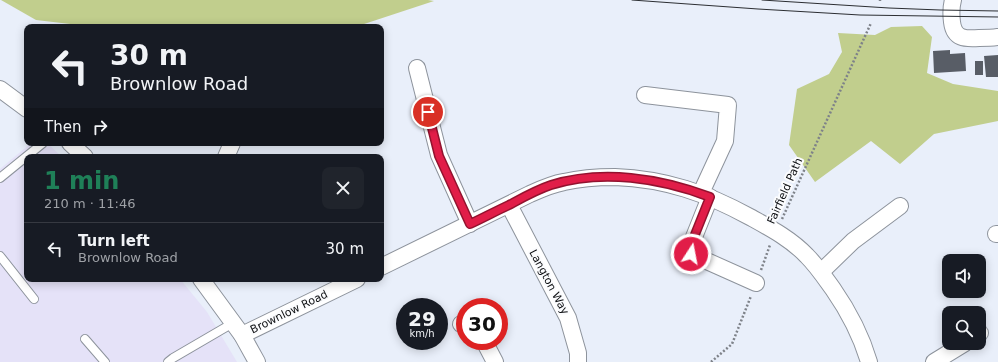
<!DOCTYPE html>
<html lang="en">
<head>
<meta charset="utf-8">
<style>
  :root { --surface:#171b24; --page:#20242c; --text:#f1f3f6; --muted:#9ea1a6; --line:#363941; --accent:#1f8058 }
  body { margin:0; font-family:"DejaVu Sans",sans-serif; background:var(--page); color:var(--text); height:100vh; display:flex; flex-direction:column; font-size:15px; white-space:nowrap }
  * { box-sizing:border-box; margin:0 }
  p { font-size:13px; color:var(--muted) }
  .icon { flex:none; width:22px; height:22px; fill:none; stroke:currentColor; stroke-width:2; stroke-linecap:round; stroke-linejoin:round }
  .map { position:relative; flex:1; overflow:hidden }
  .sheet { position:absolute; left:24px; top:154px; width:360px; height:128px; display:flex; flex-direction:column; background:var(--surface); border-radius:8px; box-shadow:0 2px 10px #0003 }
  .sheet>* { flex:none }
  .banner { position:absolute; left:24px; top:24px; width:360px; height:122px; border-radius:8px; box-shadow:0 2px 10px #0003; background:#171b24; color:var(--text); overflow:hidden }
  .tools { position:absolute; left:942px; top:254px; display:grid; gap:8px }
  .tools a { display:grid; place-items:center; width:44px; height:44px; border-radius:8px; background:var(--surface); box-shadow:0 2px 10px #0003; font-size:20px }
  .speed { position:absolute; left:396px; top:298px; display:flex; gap:8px; font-size:20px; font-weight:700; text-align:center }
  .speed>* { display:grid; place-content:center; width:52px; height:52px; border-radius:50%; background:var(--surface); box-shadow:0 2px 10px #0003; line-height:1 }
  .speed small { font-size:10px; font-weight:400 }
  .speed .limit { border:6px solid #d22; background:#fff; color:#111 }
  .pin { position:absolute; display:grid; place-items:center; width:34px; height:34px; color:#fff; margin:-17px; border:2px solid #fff; border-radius:50%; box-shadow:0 1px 4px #0007 }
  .me { position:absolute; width:44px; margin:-22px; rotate:11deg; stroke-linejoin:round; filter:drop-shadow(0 0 3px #0008) }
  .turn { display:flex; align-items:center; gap:14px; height:84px; padding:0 20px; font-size:18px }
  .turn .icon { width:52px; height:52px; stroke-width:2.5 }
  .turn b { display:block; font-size:28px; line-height:34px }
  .then { display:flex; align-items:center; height:38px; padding:0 20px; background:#0003; gap:8px; font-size:15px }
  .round { display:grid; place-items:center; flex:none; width:42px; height:42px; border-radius:8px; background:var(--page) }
  .headline { display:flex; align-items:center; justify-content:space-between; height:68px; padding:0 20px }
  h1 { font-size:24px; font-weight:700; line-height:30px; color:var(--accent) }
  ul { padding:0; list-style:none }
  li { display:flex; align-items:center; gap:12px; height:52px; padding:0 20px; border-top:1px solid var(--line) }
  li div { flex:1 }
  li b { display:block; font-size:15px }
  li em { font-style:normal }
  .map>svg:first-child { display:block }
  .education { fill:#e5e2f8 }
  .green { fill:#c1ce8d }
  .building { fill:#585d66 }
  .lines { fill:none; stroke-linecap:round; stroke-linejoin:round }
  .lane-casing { stroke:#8d939c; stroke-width:10 }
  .street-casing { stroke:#8d939c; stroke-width:18 }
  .path { stroke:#7e8289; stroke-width:2.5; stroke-dasharray:2 2; stroke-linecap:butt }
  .lane { stroke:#fff; stroke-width:8 }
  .street { stroke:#fff; stroke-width:16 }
  .tram { stroke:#2b2e32; stroke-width:1 }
  .route-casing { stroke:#92132f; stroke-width:10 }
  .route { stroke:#e11d48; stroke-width:7 }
  .labels { text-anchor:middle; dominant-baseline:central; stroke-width:4; stroke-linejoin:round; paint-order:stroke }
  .street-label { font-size:11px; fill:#0d0f12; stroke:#fbfcfe }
</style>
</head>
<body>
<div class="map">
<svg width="998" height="362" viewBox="0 0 998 362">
  <rect width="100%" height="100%" fill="#e9effa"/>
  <polygon class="education" points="31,143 47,143 62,157 27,157 27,279 180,279 207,312 237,362 0,362 0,169"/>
  <g class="green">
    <polygon points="1,0 428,0 434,1 355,27 96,27 36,20"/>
    <polygon points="922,26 932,37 927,73 953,84 998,91 998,121 934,134 900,164 871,141 815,182 789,145 797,89 829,74 842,52 838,33 875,35 891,27"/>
  </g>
  <g class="building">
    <polygon points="950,50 950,54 965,53 966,71 934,73 933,51"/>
    <polygon points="998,55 998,77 986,77 984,56"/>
    <rect x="975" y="61" width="8" height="14"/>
  </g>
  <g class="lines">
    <g class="lane-casing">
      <g id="lane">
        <polyline points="0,178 43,143"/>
        <polyline points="0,256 34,299"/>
        <polyline points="85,339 105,362"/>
        <polyline points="168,362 173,358 233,323"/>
      </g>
    </g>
    <g class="street-casing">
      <g id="street">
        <path d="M 953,0 C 951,7 951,14 952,22 C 954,39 965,39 979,38 C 986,38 992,38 998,37"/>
        <polyline points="417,68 439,155 470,224"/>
        <polyline points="0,89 27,109"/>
        <polyline points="645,95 728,105 725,141 701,193"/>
        <polyline points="70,143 85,157"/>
        <polyline points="226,157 232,143"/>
        <polyline points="710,197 690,247 691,254 756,283"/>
        <polyline points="509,205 568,318 578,353 578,362"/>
        <polyline points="996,234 998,234"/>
        <path d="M 381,267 L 530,194 C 541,189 552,184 564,182 C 581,178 598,177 615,177 C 666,179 706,193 750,217 C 770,228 791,239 807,256 C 817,266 825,278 833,289 C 849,312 861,335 869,362"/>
        <polyline points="821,272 853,241 900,206"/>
        <polyline points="201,279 242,335 257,362"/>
        <polyline points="461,324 465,322"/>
        <polyline points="979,334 980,333"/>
        <polyline points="242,335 357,279"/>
        <polyline points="484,341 495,362"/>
        <polyline points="934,362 965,343"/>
      </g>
    </g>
    <g class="path">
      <polyline points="880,1 880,0"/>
      <polyline points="782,219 871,23"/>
      <polyline points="761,270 770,245"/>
      <polyline points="711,362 732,344 751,296"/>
    </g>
    <use href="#lane" class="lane"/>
    <use href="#street" class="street"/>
    <g class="tram">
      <polyline points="632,0 758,9 860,15 998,17"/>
      <polyline points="762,0 889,8 940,10 998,11"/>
    </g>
  </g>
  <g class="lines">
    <g class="route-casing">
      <path id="route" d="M 428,112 L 439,156 L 470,224 C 483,218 496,211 509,205 C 522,198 536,190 551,185 C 602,169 660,178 710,197 L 690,247 L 691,254"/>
    </g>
    <use href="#route" class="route"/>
  </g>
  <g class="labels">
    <g class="street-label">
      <text transform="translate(785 191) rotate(-66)">Fairfield Path</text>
      <text transform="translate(549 282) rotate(62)">Langton Way</text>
      <text transform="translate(289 312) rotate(-26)">Brownlow Road</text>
    </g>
  </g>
</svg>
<div class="tools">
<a><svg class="icon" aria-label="sound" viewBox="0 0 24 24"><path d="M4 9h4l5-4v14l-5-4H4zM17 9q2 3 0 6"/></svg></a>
<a><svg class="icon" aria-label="search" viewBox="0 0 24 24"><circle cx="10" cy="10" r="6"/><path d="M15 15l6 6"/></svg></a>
</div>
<div class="speed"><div>29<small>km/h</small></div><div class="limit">30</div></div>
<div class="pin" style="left:428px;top:112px;background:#d93025"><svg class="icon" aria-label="arrive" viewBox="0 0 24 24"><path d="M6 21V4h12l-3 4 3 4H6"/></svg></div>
<svg class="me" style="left:691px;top:254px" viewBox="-20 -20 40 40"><circle r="17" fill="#e11d48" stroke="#fff" stroke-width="3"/><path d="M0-11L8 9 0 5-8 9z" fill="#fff"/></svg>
<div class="banner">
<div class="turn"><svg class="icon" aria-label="left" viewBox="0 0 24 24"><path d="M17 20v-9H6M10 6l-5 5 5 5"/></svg><div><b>30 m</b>Brownlow Road</div></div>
<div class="then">Then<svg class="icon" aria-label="right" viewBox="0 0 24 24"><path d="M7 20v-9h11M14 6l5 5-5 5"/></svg></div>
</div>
<section class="sheet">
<div class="headline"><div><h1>1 min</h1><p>210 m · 11:46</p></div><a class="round"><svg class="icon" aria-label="close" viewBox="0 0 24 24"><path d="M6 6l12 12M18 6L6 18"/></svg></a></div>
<ul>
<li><svg class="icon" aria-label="left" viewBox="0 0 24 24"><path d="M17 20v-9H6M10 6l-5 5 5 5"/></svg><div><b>Turn left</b><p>Brownlow Road</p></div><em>30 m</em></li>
</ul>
</section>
</div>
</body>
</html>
